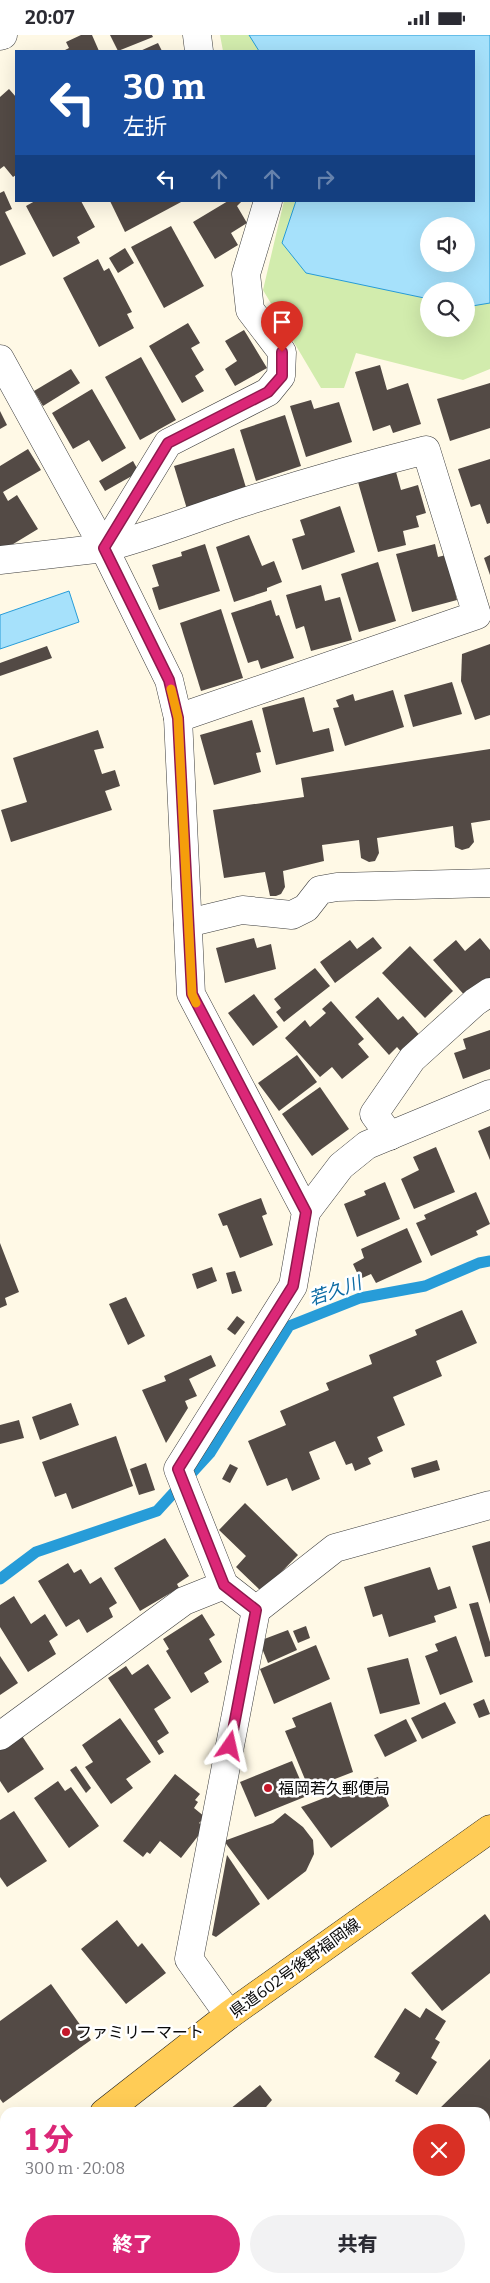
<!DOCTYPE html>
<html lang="ja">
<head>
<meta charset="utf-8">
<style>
  :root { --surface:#fff; --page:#f2f2f3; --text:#2b2b33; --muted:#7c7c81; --accent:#db2777 }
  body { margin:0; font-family:Bitter,"Noto Sans JP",serif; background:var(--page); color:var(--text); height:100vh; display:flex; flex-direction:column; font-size:19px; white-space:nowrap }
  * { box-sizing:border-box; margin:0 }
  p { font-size:16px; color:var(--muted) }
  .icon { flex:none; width:28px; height:28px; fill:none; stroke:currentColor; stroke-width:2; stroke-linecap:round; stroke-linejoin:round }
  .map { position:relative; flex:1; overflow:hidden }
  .drawer { position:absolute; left:0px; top:2072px; width:490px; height:176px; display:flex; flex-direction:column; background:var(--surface); border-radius:15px 15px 0 0; box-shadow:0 5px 20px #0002 }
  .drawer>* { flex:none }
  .banner { position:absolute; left:15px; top:15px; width:460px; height:152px; border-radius:0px; box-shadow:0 5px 20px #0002; background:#1a4fa0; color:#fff; overflow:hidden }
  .controls { position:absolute; left:420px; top:182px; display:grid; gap:10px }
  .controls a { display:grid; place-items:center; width:55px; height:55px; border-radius:50%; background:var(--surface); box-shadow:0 5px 20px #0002; font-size:25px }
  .pin { position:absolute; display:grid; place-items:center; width:42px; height:42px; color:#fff; margin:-51px -21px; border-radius:50% 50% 50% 0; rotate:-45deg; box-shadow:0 0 5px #0007 }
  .pin .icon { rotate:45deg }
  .me { position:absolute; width:55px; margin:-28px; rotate:11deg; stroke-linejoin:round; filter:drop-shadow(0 0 4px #0008) }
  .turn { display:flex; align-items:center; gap:18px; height:105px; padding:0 25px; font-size:22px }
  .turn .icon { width:65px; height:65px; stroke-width:2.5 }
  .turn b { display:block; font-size:35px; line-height:42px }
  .lanes { display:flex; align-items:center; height:48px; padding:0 25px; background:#0003; justify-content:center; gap:25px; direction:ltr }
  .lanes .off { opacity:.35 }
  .round { display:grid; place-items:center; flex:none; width:52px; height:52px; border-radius:26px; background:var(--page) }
  .headline { display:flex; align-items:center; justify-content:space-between; height:85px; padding:0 25px }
  h1 { font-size:30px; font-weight:800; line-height:38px; color:var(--accent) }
  .cta { display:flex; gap:10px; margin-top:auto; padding:10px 25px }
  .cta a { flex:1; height:58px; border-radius:30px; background:var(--accent); color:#fff; font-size:20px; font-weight:800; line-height:58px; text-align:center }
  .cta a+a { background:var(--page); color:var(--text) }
  .status { display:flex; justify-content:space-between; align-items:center; height:35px; padding:0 25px; background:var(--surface); direction:ltr }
  .status svg { height:14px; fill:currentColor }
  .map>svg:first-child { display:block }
  .green { fill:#d2ecad; fill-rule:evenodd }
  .water { fill:#a6e1fb; stroke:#279cd8; fill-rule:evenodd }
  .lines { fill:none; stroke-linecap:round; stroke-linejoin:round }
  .stream { stroke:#279cd8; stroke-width:11 }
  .building { fill:#534a45 }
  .minor-casing { stroke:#3d3d3d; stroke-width:29 }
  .major-casing { stroke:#1b1b1b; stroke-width:29 }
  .minor { stroke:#fff; stroke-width:28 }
  .major { stroke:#ffcc56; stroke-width:28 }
  .route-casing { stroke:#8e194d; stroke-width:12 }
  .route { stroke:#db2777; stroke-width:9 }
  .slow { stroke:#f59e0b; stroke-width:9 }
  .poi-dot { fill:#c4182a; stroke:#fff; stroke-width:2 }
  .labels { text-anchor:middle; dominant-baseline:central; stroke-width:5; stroke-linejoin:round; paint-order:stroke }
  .poi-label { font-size:16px; fill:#0a0a0a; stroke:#fff; text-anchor:start }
  .street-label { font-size:16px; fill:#0a0a0a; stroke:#fff }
  .water-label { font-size:18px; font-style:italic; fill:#0b6aa4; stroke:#fff }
</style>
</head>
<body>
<div class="status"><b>20:07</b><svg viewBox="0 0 49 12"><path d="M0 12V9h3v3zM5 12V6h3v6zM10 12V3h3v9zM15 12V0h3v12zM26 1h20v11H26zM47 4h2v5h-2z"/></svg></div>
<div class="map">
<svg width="490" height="2248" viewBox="0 0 490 2248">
  <rect width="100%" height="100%" fill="#fff9e6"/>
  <path class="green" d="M 220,0 L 490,0 L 490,334 L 463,345 L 356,318 L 344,353 L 321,353 L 263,255 L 284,166 L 474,166 L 474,16 L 223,16 ZM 429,191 L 466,191 L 466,229 L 429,229 ZM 429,256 L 466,256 L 466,294 L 429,294 Z"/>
  <g class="water">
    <path d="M 249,0 L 490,0 L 490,268 L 466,272 L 466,256 L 429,256 L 429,264 L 306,238 L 282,208 L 296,166 L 474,166 L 474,16 L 259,16 ZM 429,191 L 466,191 L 466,229 L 429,229 Z"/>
    <polygon points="69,556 79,587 0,614 0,580"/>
  </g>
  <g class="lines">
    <polyline class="stream" points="0,1544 36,1517 157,1476 210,1418 289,1291 360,1263 425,1251 479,1228 490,1226"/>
  </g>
  <g class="building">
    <polygon points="81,0 92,0 99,16 63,16 69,13 66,7"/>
    <polygon points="110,0 152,0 153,2 118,16"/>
    <polygon points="158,8 162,16 140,16"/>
    <polygon points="9,54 16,62 16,140 13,142 4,131 0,134 0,62"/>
    <polygon points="4,156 12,174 5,177 26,219 0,231 0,158"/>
    <polygon points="35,166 81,166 95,192 77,202 80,208 53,222 26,171"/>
    <polygon points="110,166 183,166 125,197"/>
    <polygon points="228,166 242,166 237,171 247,188 231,198 238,210 215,224 193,187"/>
    <polygon points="171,191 204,251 164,273 131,212"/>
    <polygon points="125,213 134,228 118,238 109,223"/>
    <polygon points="98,224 104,236 109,233 132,277 127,279 134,293 99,312 63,243"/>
    <polygon points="188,288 200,308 191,313 204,335 195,341 204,356 182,368 149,311"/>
    <polygon points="244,295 267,333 235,351 225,334 237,326 225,306"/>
    <polygon points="141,322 176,385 140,405 105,342"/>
    <polygon points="380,330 387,355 408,348 421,389 393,398 390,390 373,396 355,337"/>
    <polygon points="71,334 80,348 43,371 34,356"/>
    <polygon points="490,348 490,393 450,406 437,364"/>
    <polygon points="92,354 126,413 102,427 89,405 73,414 52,378"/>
    <polygon points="311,365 314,374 339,367 352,407 306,422 290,371"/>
    <polygon points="0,376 7,390 0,394"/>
    <polygon points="285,380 301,431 256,446 240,395"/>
    <polygon points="234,413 247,456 187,474 174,431"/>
    <polygon points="28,414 41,435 3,457 8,466 17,460 38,494 0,517 0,431"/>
    <polygon points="490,424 490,488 487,489 480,469 471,472 458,434"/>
    <polygon points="133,426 139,437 105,456 99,446"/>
    <polygon points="396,437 401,455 418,450 426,478 416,481 419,492 403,496 406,510 378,517 358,447"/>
    <polygon points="340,471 355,517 302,535 292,504 305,500 300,485"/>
    <polygon points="249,500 262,531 274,526 282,547 267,553 267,556 234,567 216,512"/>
    <polygon points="205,509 220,556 159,575 152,553 159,551 152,530 182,521 181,517"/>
    <polygon points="435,509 438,522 446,520 457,565 412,577 396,519"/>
    <polygon points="490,520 490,540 484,523"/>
    <polygon points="378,527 396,586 359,597 341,539"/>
    <polygon points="321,550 325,566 340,562 352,605 311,616 304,591 296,594 286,560"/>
    <polygon points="271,565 276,581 279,580 294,623 261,634 258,625 248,628 231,578"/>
    <polygon points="221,574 243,643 201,656 180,588"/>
    <polygon points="490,609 490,680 475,685 461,646 462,619"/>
    <polygon points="47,611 52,623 0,641 0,628"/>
    <polygon points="452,647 462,679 413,692 404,660"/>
    <polygon points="393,655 404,692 345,711 333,673 339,672 336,665 353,659 355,666"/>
    <polygon points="304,662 313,697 329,693 334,716 276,730 262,673"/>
    <polygon points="252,685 261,717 256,718 261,737 214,750 200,700"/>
    <polygon points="98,695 104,713 94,715 102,739 115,735 120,751 105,756 112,775 11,807 1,775 27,767 13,723"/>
    <polygon points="490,714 490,785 471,788 474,807 469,813 462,815 455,812 453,791 377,803 379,818 375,826 369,827 361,823 359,805 322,810 324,826 283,836 285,852 281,859 276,861 270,861 265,837 224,843 213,775 304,762 301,743"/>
    <polygon points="373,902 382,913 335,948 320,927 350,905 357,914"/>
    <polygon points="254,903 257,913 271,909 276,934 225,948 216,913"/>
    <polygon points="480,903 490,915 490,944 467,963 433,925 456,905 465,916"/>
    <polygon points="410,911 453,956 425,983 382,938"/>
    <polygon points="315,933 330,951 284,987 276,977 281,973 274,964"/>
    <polygon points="254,959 278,992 253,1011 228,978"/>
    <polygon points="378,962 398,985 403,981 422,1003 403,1019 397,1012 389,1020 355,982"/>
    <polygon points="331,966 364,1004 358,1009 369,1022 342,1044 332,1032 320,1042 285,1003 305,985 310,992 326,978 322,974"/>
    <polygon points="490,995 490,1034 463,1044 454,1018 466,1014 463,1004"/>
    <polygon points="297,1020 317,1047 279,1076 258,1048"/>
    <polygon points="320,1052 349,1094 312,1121 282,1079"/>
    <polygon points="490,1091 490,1125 478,1096"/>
    <polygon points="436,1112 455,1157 414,1174 401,1144 419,1135 413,1122"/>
    <polygon points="385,1147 400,1184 357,1202 344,1169 366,1160 364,1156"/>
    <polygon points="476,1157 490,1189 476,1196 478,1200 431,1221 416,1188 426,1184 424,1180"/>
    <polygon points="261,1163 267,1179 262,1181 273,1210 240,1223 227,1190 223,1191 218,1179"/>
    <polygon points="407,1193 422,1227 376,1248 371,1239 360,1244 353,1229 364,1223 361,1214"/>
    <polygon points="0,1208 19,1257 5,1263 7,1270 0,1273"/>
    <polygon points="212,1232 217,1246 197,1254 192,1239"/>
    <polygon points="235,1236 242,1256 232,1259 226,1238"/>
    <polygon points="126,1262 145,1301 128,1310 109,1269"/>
    <polygon points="462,1275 477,1308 436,1326 442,1341 393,1362 405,1390 377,1402 383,1416 368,1423 371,1429 355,1436 352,1428 346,1430 335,1406 309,1417 320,1444 292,1456 287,1443 267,1451 248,1406 286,1390 280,1376 329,1355 326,1348 372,1329 369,1320 417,1300 415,1295"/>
    <polygon points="237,1281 245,1287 235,1300 227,1294"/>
    <polygon points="211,1320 216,1331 189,1344 197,1361 185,1366 188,1373 166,1408 142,1355 166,1346 164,1341"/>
    <polygon points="71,1368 79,1390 40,1405 32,1382"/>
    <polygon points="19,1385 24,1403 0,1409 0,1390"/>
    <polygon points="116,1401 133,1451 72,1474 66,1458 55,1462 42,1427"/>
    <polygon points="437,1425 440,1435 414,1443 411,1433"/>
    <polygon points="146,1428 155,1455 139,1460 130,1434"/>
    <polygon points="230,1429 238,1433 230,1448 222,1444"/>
    <polygon points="245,1468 298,1520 262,1557 236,1532 246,1521 219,1495"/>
    <polygon points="165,1503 189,1541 177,1549 179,1553 140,1576 114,1533"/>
    <polygon points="490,1506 490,1569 472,1511"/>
    <polygon points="68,1528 74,1538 81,1534 90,1549 101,1542 117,1568 109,1573 113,1582 87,1598 79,1584 66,1592 38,1546"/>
    <polygon points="430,1532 438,1555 450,1551 457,1573 434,1581 436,1587 389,1602 382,1579 373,1582 364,1552"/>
    <polygon points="14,1561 31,1589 45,1579 58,1600 49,1606 56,1619 28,1637 0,1592 0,1570"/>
    <polygon points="478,1567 490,1607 490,1621 485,1622 469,1569"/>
    <polygon points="202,1579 215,1600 209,1604 222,1627 204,1638 209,1647 191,1658 166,1616 169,1614 163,1604"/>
    <polygon points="306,1591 310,1603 298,1608 293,1596"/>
    <polygon points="288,1595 297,1615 268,1628 259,1606"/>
    <polygon points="456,1601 473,1647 440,1660 425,1621 438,1616 435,1609"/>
    <polygon points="316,1610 330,1644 274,1669 260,1634"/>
    <polygon points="0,1621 18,1648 0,1660"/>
    <polygon points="408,1623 420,1669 380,1679 367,1633"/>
    <polygon points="148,1629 171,1663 154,1674 169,1698 157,1706 164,1717 159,1720 108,1643 126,1631 132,1640"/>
    <polygon points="484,1664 490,1679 479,1683 473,1669"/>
    <polygon points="331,1667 353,1737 309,1754 285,1696 296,1692 292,1683"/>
    <polygon points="445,1667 456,1688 422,1704 411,1683"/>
    <polygon points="120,1683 151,1727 126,1744 133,1753 111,1769 85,1732 93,1727 82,1710"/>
    <polygon points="406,1684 417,1706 385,1722 374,1700"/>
    <polygon points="22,1701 44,1734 8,1758 0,1746 0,1708"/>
    <polygon points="292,1726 307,1761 255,1782 240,1747"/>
    <polygon points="76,1731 91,1753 86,1758 70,1735"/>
    <polygon points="175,1739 200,1759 195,1765 198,1767 194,1773 205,1782 199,1788 205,1792 181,1823 160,1806 150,1819 147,1817 143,1822 123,1806"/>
    <polygon points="378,1742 389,1771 331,1813 301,1772"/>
    <polygon points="58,1746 65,1756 71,1752 99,1791 69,1813 34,1763"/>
    <polygon points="14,1776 47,1826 7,1852 0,1842 0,1785"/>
    <polygon points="285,1778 303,1792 313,1805 314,1819 306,1836 268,1865 224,1806 273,1788"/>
    <polygon points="227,1820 260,1869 216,1902 212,1900"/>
    <polygon points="485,1879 490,1886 490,1938 442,1976 411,1938"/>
    <polygon points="117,1885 138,1912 142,1908 166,1938 126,1969 81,1914"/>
    <polygon points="51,1949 91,2005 3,2068 0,2064 0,1986"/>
    <polygon points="405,1973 420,1983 426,1973 446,1986 435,2004 440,2007 431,2023 437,2027 417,2060 395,2046 400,2038 374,2022"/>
    <polygon points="490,2024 490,2099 485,2094 485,2078 435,2078"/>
    <polygon points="260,2050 272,2065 261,2078 225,2078"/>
  </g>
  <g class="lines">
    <g class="minor-casing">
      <g id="minor">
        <polyline points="197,0 199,16"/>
        <polyline points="0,1 3,0"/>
        <polyline points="0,324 104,513 0,525"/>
        <path d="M 104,513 C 150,501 193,484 238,469 C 300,449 363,431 426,415 L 477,580 L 178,683"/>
        <polyline points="188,888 242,875 292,880 306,873 320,855 337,852 490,848"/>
        <polyline points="390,1101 374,1079 412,1024 475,967 490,957"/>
        <polyline points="306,1177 341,1131 367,1110 490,1059"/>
        <polyline points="256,1575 335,1513 490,1470"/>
        <polyline points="0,1701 184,1566 224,1550"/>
        <polyline points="229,1980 189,1924 256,1575 224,1550 178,1434 293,1251 306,1177 191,959 178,683 169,645 104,513 168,408 268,357 281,341 282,317 250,275 246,239 268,166"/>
        <polyline points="192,2244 194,2248"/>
      </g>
    </g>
    <g class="major-casing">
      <g id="major">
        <polyline points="104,2078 229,1980 490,1794"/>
        <polyline points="0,2158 5,2154"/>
      </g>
    </g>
    <use href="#minor" class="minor"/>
    <use href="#major" class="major"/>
  </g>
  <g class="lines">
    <g class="route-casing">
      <polyline id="route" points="230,1711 256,1575 224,1550 178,1434 293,1251 306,1177 192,959 178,683 169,645 104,513 168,408 268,357 282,341 282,317"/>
    </g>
    <use href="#route" class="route"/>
    <polyline class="slow" points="171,654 178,683 192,959 196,968"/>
  </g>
  <g class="poi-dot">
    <circle cx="268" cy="1753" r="5"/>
    <circle cx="66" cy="1997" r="5"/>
  </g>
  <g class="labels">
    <g class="poi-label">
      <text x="278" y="1753">福岡若久郵便局</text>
      <text x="76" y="1997">ファミリーマート</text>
    </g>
    <g class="street-label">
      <text transform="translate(295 1933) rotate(-36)">県道602号後野福岡線</text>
    </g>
    <g class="water-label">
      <text transform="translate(335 1256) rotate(-19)">若久川</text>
    </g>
  </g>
</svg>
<div class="controls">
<a><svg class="icon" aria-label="sound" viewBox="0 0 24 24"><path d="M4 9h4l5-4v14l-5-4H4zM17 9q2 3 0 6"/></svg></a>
<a><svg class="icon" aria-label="search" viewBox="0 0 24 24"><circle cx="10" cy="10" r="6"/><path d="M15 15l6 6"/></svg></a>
</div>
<div class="pin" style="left:282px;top:317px;background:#d93025"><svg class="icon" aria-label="arrive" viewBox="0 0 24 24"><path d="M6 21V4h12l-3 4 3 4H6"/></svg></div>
<svg class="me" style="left:230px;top:1711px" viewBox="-20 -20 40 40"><path d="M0-17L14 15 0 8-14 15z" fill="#db2777" stroke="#fff" stroke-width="4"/></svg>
<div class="banner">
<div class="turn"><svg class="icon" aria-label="left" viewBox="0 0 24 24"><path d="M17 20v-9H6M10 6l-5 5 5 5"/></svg><div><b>30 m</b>左折</div></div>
<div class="lanes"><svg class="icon" aria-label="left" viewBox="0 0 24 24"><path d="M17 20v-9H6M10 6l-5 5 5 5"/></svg><svg class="icon off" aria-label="ahead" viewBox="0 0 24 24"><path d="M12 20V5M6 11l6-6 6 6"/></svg><svg class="icon off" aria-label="ahead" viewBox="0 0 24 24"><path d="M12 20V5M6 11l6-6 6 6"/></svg><svg class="icon off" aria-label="right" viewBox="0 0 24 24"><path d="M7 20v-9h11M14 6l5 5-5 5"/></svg></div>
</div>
<section class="drawer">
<div class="headline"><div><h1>1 分</h1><p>300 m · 20:08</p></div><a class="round" style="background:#d93025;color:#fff"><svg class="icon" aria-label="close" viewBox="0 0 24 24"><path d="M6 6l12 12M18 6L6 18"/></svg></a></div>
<div class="cta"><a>終了</a><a>共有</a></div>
</section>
</div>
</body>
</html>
